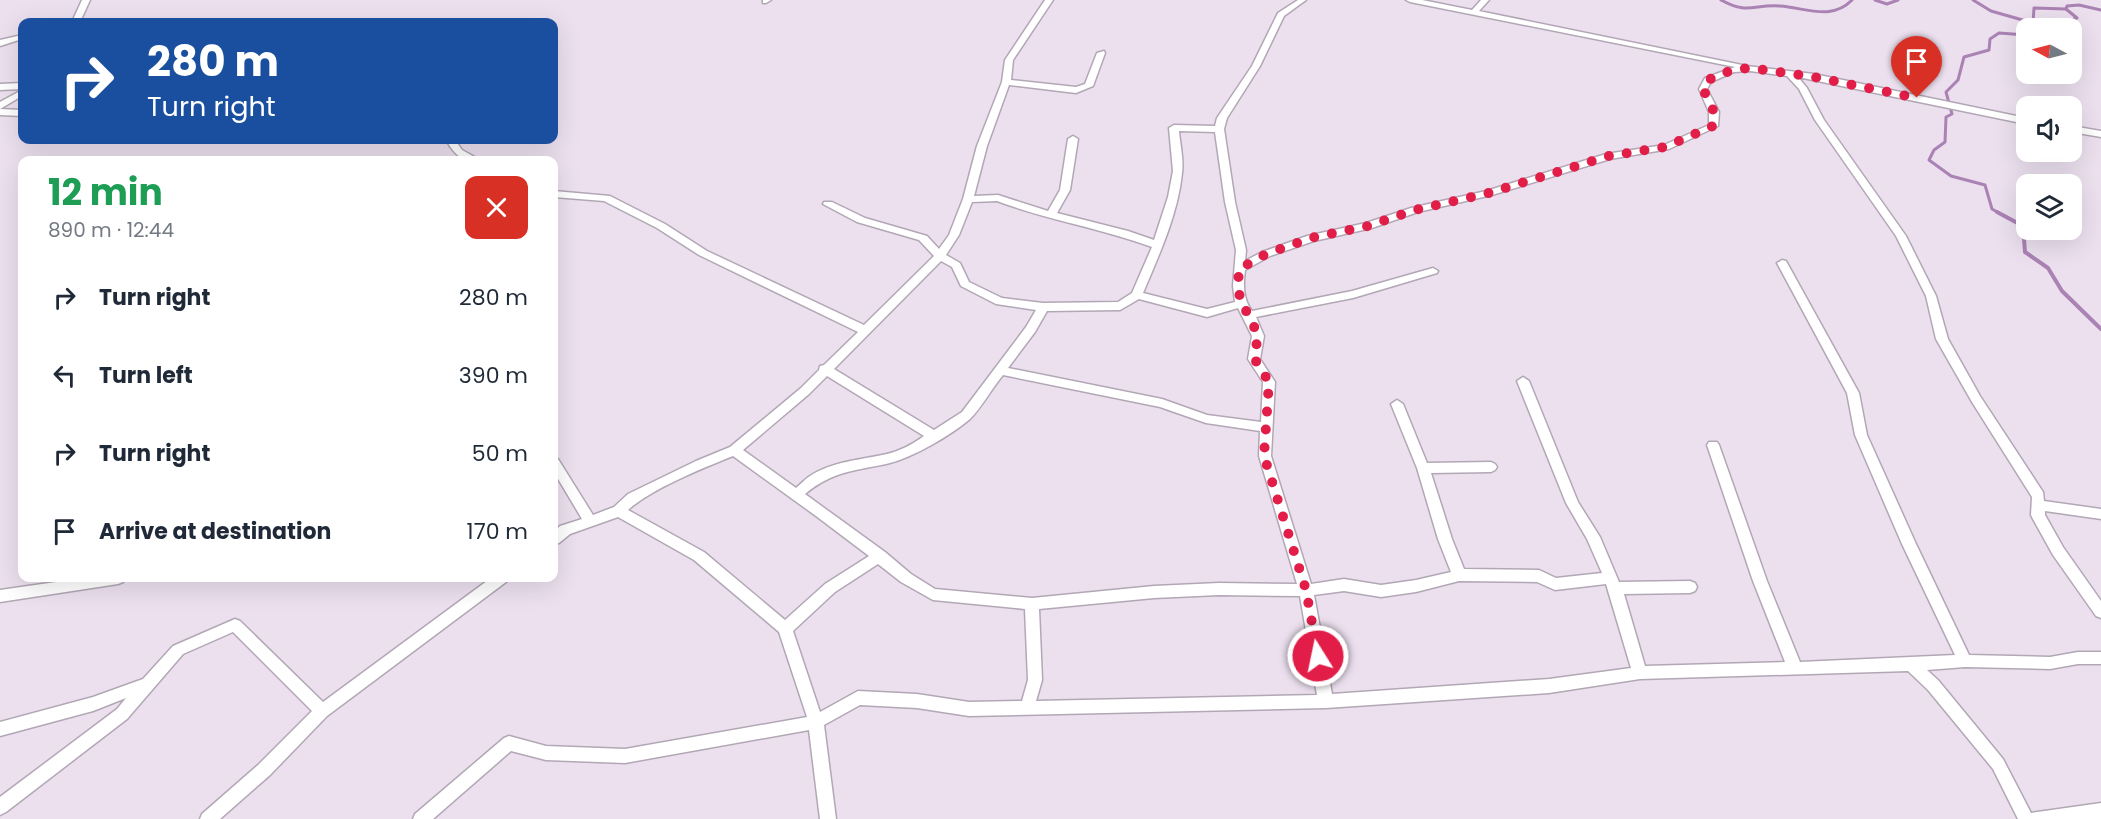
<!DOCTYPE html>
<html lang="en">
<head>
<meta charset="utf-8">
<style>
  :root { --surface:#fff; --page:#f6f6f7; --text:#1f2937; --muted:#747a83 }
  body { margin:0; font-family:Poppins,sans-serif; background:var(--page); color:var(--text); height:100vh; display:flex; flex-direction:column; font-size:22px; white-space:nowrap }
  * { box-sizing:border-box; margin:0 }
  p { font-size:20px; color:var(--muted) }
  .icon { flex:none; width:33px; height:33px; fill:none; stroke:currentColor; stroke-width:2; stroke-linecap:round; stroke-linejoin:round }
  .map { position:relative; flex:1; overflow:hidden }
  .sheet { position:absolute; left:18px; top:156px; width:540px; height:426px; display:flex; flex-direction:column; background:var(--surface); border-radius:12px; box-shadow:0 6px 24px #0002 }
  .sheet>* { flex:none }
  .banner { position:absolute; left:18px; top:18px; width:540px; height:126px; border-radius:12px; box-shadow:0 6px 24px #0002; background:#1a4fa0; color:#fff; overflow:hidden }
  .needle { width:39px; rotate:277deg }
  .fabs { position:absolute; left:2016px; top:18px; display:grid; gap:12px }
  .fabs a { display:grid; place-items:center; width:66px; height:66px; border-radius:12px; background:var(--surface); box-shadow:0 6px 24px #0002; font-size:30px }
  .pin { position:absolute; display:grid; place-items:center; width:51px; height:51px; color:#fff; margin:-62px -26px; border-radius:50% 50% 50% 0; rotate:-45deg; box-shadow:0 0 6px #0007 }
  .pin .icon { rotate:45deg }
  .me { position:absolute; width:66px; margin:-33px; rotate:350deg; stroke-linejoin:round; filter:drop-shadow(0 0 4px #0008) }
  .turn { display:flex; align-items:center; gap:21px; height:126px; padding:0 30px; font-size:27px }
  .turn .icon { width:78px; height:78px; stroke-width:2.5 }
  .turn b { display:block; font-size:42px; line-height:51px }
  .round { display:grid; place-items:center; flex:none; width:63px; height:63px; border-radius:12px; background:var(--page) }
  .headline { display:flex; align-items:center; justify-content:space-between; height:102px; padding:0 30px }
  h1 { font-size:36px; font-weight:700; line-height:45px; color:#1e9e55 }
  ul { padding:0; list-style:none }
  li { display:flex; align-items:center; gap:18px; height:78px; padding:0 30px }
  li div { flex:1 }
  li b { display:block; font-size:22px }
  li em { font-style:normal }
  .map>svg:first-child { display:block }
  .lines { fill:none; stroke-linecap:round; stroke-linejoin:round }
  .stream-far1 { stroke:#aa82b4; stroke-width:3 }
  .stream { stroke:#aa82b4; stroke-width:4 }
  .minor-casing { stroke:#b2a7b5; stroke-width:3 }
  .minor { fill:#fff; fill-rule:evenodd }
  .route { stroke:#e11d48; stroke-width:10; stroke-dasharray:0 18 }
</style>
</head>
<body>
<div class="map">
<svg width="2101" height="819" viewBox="0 0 2101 819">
  <rect width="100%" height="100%" fill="#ece0ef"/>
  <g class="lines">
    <g class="stream-far1">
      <path d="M 1721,0 C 1748,15 1754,4 1780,6 C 1806,8 1832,21 1852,0"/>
      <polyline points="1875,0 1887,4 1898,0"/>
      <polyline points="1973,0 1991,11 2033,23 2034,8 2066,9 2067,6 2079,5 2101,10"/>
      <polyline points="2057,28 2056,26 2077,18 2066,9"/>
      <polyline points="1999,213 1992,209 1985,185 1951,176 1929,160 1934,150 1945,142 1946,117 1952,114 1946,92 1958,80 1964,57 1989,50 1990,39 1999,33 2026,35"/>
    </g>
    <polyline class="stream" points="1997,212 2023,226 2025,252 2048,268 2062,291 2101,329"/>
    <g class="minor-casing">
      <g id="minor">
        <polygon points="82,0 90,0 80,22 72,22"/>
        <polygon points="763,0 771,0 766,3 763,3"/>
        <path d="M 1045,0 L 1053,0 L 1013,60 L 1011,80 L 1076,87 L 1085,84 L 1097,53 L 1104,51 L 1105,53 L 1093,86 L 1076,93 L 1009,85 L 987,146 L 974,196 L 998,195 L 1048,211 L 1060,190 L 1068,139 L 1073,136 L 1078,139 L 1070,190 L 1057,213 L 1128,231 L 1154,240 L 1168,197 L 1173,171 L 1169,128 L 1174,125 L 1215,126 L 1217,118 L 1252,66 L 1278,13 L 1298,0 L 1306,0 L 1284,16 L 1260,66 L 1227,118 L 1224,129 L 1235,202 L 1246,250 L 1245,261 L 1262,252 L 1307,236 L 1366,223 L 1411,208 L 1486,191 L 1606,154 L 1664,145 L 1709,125 L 1709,112 L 1699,89 L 1705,78 L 1735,67 L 1410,2 L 1406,0 L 1422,0 L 1472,10 L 1481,0 L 1489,0 L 1479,11 L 1747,66 L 1814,74 L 2026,118 L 2026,124 L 1798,77 L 1807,88 L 1824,120 L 1906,236 L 1936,296 L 1948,339 L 1980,396 L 2043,492 L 2044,501 L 2101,509 L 2101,519 L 2045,511 L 2045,515 L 2063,547 L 2101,601 L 2101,618 L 2096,616 L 2053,555 L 2033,519 L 2031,515 L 2032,497 L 1972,402 L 1936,339 L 1926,296 L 1896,236 L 1815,120 L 1799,89 L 1787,76 L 1750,71 L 1734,72 L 1711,82 L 1707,89 L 1719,112 L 1718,126 L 1669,149 L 1610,159 L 1492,195 L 1418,212 L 1372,228 L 1314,241 L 1270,256 L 1245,270 C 1243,285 1243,299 1252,311 L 1352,291 L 1433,268 L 1438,271 L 1437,273 L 1353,298 L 1256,317 L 1264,336 L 1260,359 L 1275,382 L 1271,456 L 1311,584 L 1344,579 L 1381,585 L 1416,580 L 1451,572 L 1438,539 L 1417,468 L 1391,404 L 1397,400 L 1403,404 L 1427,463 L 1491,462 L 1495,464 L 1497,467 L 1495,470 L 1491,472 L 1431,473 L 1452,539 L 1464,569 L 1539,570 L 1556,578 L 1602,573 L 1587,539 L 1566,503 L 1517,381 L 1523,377 L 1529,381 L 1578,502 L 1600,537 L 1619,582 L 1690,581 L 1695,583 L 1697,587 L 1695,591 L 1690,593 L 1624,594 L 1645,666 L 1785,662 L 1753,581 L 1707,445 L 1709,442 L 1717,442 L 1719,445 L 1767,581 L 1800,662 L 1955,655 L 1902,544 L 1855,435 L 1847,393 L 1777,263 L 1782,260 L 1786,261 L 1859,393 L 1867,435 L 1916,544 L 1969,655 L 2050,657 L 2078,652 L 2101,652 L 2101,664 L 2078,664 L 2050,669 L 1965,667 L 1927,670 L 1938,680 L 2003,759 L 2031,813 L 2101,803 L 2101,819 L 2018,819 L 1993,769 L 1928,690 L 1908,671 L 1640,679 L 1549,693 L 1326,708 L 969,716 L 917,708 L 860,705 L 824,725 L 836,819 L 820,819 L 809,730 L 625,763 L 546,760 L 511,751 L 433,819 L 413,819 L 415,814 L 504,738 L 509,736 L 546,746 L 625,749 L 807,717 L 779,632 L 694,560 L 618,517 L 570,534 L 559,543 L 554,544 L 554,532 L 560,526 L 582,519 L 554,472 L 554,457 L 558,459 L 593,515 L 614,507 L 628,494 L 696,461 L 730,447 L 801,388 L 819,370 L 820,366 L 824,365 L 858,332 L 699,255 L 657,228 L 604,201 L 554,197 L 554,191 L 610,196 L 665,224 L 707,251 L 864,325 L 934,256 L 919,240 L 857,222 L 823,204 L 824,202 L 832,202 L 865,218 L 927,236 L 939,249 L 949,235 L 963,199 L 977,146 L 1002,82 L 1005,60 ZM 1179,131 L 1215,132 L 1225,202 L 1236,250 L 1233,286 L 1235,302 L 1207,309 L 1143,293 C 1159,255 1178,214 1182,173 C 1184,160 1180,144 1179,131 ZM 997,201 C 1047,220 1101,228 1152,247 L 1132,293 L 1118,302 L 1043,303 L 1002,298 L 969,282 L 960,263 L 946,255 L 959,235 L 972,202 ZM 941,261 L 952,267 L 961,286 L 996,304 L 1036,310 L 1026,327 L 962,412 L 934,430 L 834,369 ZM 1139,299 L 1207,317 L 1238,308 L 1252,336 L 1248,359 L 1263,382 L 1261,422 L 1207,415 L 1162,399 L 1008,368 L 1035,332 L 1047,311 L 1120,310 ZM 1003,375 L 1160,407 L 1206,423 L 1260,431 L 1259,456 L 1297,584 L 1219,583 L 1154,586 L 1032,598 L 935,589 L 911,574 L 885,552 L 805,494 C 834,470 856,471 890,463 C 914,457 951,435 970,419 C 982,407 992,388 1003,375 ZM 827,376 L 924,436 C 913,444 900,451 887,454 C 861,460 833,461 810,476 C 805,479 801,484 796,488 L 743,450 L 809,394 ZM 733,456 L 816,516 L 869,556 L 825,584 L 785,620 L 704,552 L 628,510 C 651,489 703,468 733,456 ZM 878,564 L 901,582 L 933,600 L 1025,609 L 1028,680 L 1022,701 L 969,702 L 917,694 L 858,691 L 820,712 L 793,631 L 835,592 ZM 1459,581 L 1537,582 L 1555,590 L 1606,584 L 1631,668 L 1549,679 L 1332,694 L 1314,595 L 1344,591 L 1381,597 L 1416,592 ZM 1219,595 L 1300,596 L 1317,695 L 1036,701 L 1042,680 L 1039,609 L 1154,598 Z"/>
        <polygon points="22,35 22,39 0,46 0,40"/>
        <polygon points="22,83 22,89 0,90 0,84"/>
        <polygon points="22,90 22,96 0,109 0,102"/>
        <polygon points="0,109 22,110 22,116 0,115"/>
        <polygon points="2072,126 2101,131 2101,137 2072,132"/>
        <path d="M 446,140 L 455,140 L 462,150 L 480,160 C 461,162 455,155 446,140 Z"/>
        <polygon points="84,578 125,578 123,582 118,584 0,602 0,590"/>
        <polygon points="491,578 508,578 506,582 327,716 270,775 220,819 200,819 202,814 258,765 312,711 233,632 183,654 127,719 6,812 0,815 0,797 117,709 126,698 93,711 0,736 0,722 93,697 143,679 173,646 235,619 240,621 323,702"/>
      </g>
    </g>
    <use href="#minor" class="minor"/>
  </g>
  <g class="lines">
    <polyline class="route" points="1318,656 1306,590 1264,456 1269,382 1254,358 1258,336 1249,315 1241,304 1238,286 1239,269 1266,254 1311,238 1368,226 1415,210 1489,193 1609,156 1665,147 1713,126 1714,112 1703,89 1708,80 1732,70 1750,68 1814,77 1917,98"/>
  </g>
</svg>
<div class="fabs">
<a><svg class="needle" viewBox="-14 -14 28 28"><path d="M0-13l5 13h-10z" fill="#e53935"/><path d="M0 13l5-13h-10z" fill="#747a83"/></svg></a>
<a><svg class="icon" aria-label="sound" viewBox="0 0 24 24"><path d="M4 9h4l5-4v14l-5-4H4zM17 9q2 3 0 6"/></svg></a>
<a><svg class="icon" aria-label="layers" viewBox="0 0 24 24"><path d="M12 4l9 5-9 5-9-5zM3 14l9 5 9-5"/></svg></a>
</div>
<div class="pin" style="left:1917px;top:98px;background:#d93025"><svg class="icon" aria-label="arrive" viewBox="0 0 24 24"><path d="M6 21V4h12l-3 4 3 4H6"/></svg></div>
<svg class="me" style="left:1318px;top:656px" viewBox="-20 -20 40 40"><circle r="17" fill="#e11d48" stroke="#fff" stroke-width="3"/><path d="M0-11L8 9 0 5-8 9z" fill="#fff"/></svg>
<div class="banner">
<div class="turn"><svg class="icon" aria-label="right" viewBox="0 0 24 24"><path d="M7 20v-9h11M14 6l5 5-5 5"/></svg><div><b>280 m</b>Turn right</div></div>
</div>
<section class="sheet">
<div class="headline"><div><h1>12 min</h1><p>890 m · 12:44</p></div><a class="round" style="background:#d93025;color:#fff"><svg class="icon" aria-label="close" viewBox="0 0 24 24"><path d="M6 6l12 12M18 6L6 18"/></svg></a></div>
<ul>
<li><svg class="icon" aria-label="right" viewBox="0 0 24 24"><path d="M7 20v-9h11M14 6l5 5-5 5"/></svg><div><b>Turn right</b></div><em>280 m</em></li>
<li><svg class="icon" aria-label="left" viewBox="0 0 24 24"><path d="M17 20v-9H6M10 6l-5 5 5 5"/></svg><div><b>Turn left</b></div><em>390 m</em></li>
<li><svg class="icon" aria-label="right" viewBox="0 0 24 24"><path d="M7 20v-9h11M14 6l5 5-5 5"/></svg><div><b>Turn right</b></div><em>50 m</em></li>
<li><svg class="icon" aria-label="arrive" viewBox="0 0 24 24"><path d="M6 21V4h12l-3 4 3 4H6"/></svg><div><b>Arrive at destination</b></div><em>170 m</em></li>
</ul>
</section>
</div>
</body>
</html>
